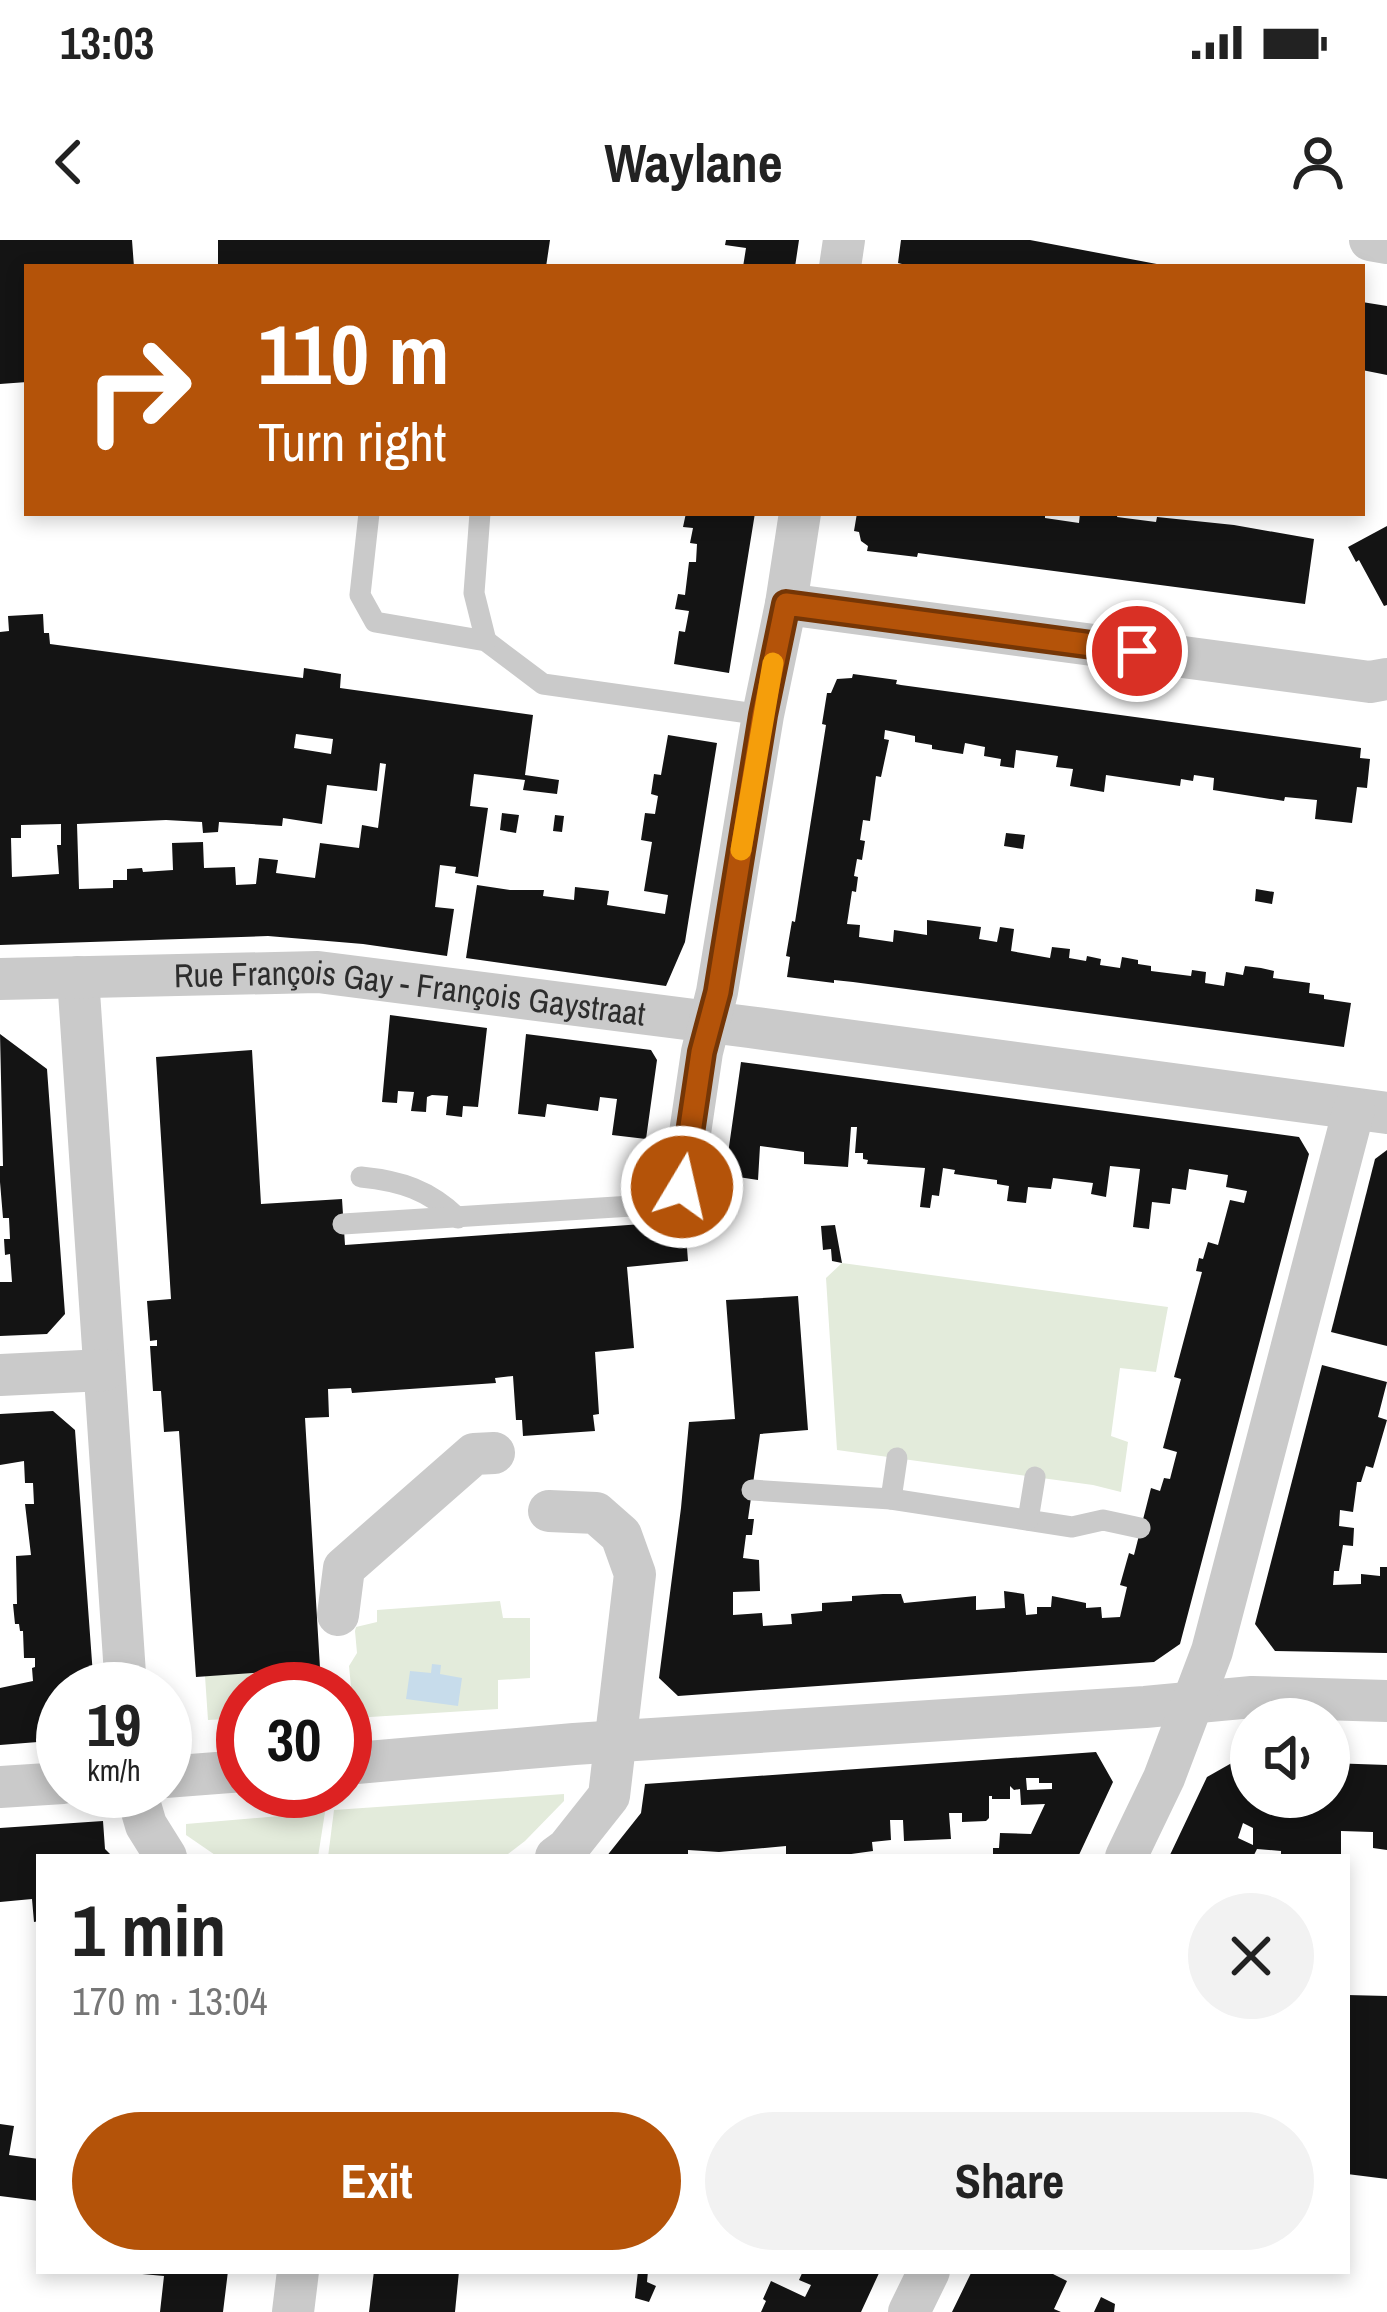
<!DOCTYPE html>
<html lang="en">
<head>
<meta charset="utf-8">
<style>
  :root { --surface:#fff; --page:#f2f2f2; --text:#222; --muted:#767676; --accent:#b45309 }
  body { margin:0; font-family:"Archivo Narrow",sans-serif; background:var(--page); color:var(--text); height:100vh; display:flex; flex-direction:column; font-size:45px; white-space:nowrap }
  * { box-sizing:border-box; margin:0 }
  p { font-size:39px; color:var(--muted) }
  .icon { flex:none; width:66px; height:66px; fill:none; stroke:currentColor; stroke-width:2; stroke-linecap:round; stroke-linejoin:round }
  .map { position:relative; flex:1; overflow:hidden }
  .panel { position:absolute; left:36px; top:1614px; width:1314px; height:420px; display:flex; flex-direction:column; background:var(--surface); border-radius:0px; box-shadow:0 6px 18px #0003 }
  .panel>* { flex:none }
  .hud { position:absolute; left:24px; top:24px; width:1341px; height:252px; border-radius:0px; box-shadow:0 6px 18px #0003; background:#b45309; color:#fff; overflow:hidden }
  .buttons { position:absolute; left:1230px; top:1458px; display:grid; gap:24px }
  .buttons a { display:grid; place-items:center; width:120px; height:120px; border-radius:50%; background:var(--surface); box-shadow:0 6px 18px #0003; font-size:60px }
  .speed { position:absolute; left:36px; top:1422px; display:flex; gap:24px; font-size:60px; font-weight:700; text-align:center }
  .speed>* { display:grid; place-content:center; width:156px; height:156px; border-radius:50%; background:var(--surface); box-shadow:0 6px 18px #0003; line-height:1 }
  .speed small { font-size:30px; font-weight:400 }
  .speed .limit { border:18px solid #d22; background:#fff; color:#111 }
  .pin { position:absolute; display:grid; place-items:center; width:102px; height:102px; color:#fff; margin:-51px; border:6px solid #fff; border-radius:50%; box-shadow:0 3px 12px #0007 }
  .me { position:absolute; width:132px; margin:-66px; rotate:9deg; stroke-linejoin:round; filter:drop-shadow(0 0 9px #0008) }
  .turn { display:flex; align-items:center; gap:42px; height:252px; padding:0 36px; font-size:54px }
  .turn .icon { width:156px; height:156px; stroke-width:2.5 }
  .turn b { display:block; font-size:84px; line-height:102px }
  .round { display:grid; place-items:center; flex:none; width:126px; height:126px; border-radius:63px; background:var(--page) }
  .summary { display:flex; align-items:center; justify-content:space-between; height:204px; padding:0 36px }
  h1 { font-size:72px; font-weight:700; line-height:90px }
  .cta { display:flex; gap:24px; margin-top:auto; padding:24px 36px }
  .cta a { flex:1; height:138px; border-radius:72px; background:var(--accent); color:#fff; font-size:48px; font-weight:700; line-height:138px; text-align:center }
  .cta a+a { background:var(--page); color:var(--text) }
  .status { display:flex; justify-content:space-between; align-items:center; height:84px; padding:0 60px; background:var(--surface); direction:ltr }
  .status svg { height:33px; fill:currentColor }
  header { display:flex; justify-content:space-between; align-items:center; height:156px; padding:0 36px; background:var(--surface); font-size:54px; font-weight:700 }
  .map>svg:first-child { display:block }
  .green { fill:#e3ebdb }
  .water { fill:#c7dceb }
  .building { fill:#141414; fill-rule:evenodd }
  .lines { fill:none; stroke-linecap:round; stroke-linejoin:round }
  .lane { stroke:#cacaca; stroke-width:21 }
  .street { stroke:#cacaca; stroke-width:42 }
  .route-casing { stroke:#753606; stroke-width:30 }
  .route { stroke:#b45309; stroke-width:21 }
  .slow { stroke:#f59e0b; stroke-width:21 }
  .labels { text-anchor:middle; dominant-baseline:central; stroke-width:12; stroke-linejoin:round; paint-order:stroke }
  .street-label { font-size:33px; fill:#2d2d2d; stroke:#fff }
</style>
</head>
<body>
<div class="status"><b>13:03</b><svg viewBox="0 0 49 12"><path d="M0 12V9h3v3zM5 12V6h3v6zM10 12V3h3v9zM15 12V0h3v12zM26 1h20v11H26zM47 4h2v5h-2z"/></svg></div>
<header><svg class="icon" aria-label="back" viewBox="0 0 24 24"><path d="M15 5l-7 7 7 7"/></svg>Waylane<svg class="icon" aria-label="person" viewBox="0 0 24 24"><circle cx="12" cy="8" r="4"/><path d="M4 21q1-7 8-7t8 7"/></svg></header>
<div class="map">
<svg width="1387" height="2072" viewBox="0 0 1387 2072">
  <rect width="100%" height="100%" fill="#fff"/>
  <g class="green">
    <polygon points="842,1023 1168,1067 1156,1132 1120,1128 1111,1196 1128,1202 1121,1252 1093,1245 837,1210 826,1038"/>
    <polygon points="500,1361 503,1378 530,1378 530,1438 498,1440 498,1469 354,1478 349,1426 357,1413 355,1391 356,1387 377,1382 377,1370"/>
    <polygon points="314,1428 315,1449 243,1449 243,1478 208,1480 205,1436"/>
    <polygon points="564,1554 564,1561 525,1601 504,1617 328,1617 334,1570"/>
    <polygon points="325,1572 318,1617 218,1617 186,1595 186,1584"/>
  </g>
  <polygon class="water" points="432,1424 441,1425 440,1434 462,1438 458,1466 406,1459 410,1431 431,1433"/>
  <g class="building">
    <polygon points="0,0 132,0 134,27 27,27 27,142 0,144"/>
    <polygon points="218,0 550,0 546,27 218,27"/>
    <polygon points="726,0 799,0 795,27 743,27 746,8 725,5"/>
    <polygon points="901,0 1030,0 1162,25 1162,27 902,27 902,24 898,23"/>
    <polygon points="1362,62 1387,66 1387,135 1362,130"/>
    <polygon points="686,273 755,273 729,433 674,424 679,391 685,392 689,371 675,369 678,354 685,355 689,322 696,322 697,304 690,303 693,288 683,287"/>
    <polygon points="857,273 1045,273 1045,278 1079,283 1080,273 1118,273 1117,277 1156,282 1157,277 1234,285 1314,299 1305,364 918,313 917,317 867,311 868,306 861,301 859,292 854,291"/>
    <polygon points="1387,286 1387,365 1384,366 1359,320 1356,322 1348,307"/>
    <path d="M 43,374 L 44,393 L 49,393 L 50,404 L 303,438 L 304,428 L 341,434 L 340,448 L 533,475 L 525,535 L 559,540 L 557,554 L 523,550 L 525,540 L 474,534 L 470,566 L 488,568 L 478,637 L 455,633 L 456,627 L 440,625 L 435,667 L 454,669 L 447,716 L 363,704 L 268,696 L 0,705 L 0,392 L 9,391 L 8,376 ZM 296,494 L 333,499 L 331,514 L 294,508 ZM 380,523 L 386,524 L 378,588 L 362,585 L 359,608 L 320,603 L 315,638 L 276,633 L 278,620 L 259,618 L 256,644 L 236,645 L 235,627 L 204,628 L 203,602 L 172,603 L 173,630 L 143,632 L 142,628 L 127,629 L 127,640 L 113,640 L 113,648 L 79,649 L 77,584 L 166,580 L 202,582 L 203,593 L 218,592 L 219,582 L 282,586 L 283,578 L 322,584 L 327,545 L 377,551 ZM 61,584 L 61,605 L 57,605 L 59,634 L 12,637 L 11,598 L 21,598 L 21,585 Z"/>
    <polygon points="853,434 897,440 896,444 901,445 1361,508 1360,518 1370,519 1367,548 1357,547 1352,583 1315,579 1317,560 1285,557 1284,561 1213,550 1214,538 1194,535 1193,541 1181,539 1180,546 1106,535 1104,552 1070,546 1073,529 1056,527 1058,516 1016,510 1014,528 1000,526 1001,519 984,516 985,507 965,503 963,514 932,509 932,505 915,502 915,496 885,490 884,499 889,500 881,537 876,536 870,581 863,580 860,600 865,601 862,620 857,619 854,636 858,637 856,652 852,651 847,684 860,685 859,697 893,702 894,690 927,695 927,680 981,687 979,699 997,702 1000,687 1014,689 1011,711 1050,718 1052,707 1070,709 1069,718 1086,721 1087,716 1101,719 1100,725 1120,728 1122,717 1138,720 1138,724 1151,726 1151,731 1191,736 1192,730 1206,732 1205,743 1224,746 1226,732 1243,735 1245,726 1261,728 1274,731 1273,738 1310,743 1309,753 1324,755 1324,759 1351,763 1344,807 853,742 834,740 834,743 787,737 790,717 786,716 792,681 795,682 826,485 822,484 827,453 831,453 837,439 852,438"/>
    <polygon points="668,495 717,503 685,702 666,746 466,718 477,645 510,650 544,650 543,656 574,660 575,647 609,651 607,665 665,674 668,655 644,651 652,602 641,600 645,573 655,574 658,556 651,554 654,534 661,535"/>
    <polygon points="502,573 519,575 516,593 500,590"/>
    <polygon points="555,575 564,576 562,592 553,591"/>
    <polygon points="1006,593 1025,595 1023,609 1004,606"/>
    <polygon points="1256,649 1274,652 1272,664 1255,661"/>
    <polygon points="390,775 487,788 478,867 463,866 462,877 446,875 448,856 432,855 427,857 426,872 411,871 414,852 398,851 397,863 382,862"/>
    <polygon points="0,794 47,829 65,1074 47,1094 0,1096 0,1042 12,1042 10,1014 5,1015 4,999 10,999 9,978 3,978 0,942 0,926 3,926"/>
    <polygon points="526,794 651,810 657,820 646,899 612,895 617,859 600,857 598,871 547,864 545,877 518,874"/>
    <polygon points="252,810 261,964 342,959 345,1005 685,981 688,1021 627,1027 634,1108 595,1112 599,1174 593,1175 595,1191 523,1196 522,1180 516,1180 513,1136 495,1138 496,1143 352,1153 351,1148 328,1149 329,1177 305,1178 320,1428 196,1437 179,1191 164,1192 161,1151 153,1151 150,1106 157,1106 157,1100 150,1101 147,1061 171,1059 156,817"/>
    <polygon points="741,822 1299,897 1309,914 1180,1404 1154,1422 678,1456 659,1438 681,1268 689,1182 735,1179 726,1060 798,1056 808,1190 760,1194 748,1279 754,1279 752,1295 746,1295 743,1318 759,1320 760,1351 733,1352 733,1375 762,1373 763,1386 792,1384 791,1374 822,1371 822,1363 852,1361 852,1356 883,1354 901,1354 904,1363 976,1356 976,1370 1005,1368 1004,1351 1024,1354 1026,1375 1037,1374 1037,1367 1051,1367 1052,1356 1086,1363 1086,1368 1101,1367 1102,1378 1120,1377 1127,1347 1120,1345 1129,1313 1134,1315 1151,1248 1160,1251 1164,1238 1170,1239 1177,1212 1163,1208 1181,1139 1174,1137 1202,1032 1196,1031 1199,1018 1203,1019 1208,1002 1218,1005 1230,960 1244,963 1247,951 1226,947 1228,935 1189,929 1186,950 1172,948 1170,964 1152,962 1149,989 1133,987 1140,929 1110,926 1106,957 1091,954 1093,943 1053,938 1051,949 1028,947 1026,963 1007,961 1009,946 997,944 997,940 954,934 955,930 943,928 939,956 932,955 930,968 920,967 925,928 867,924 868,920 863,919 863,913 855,913 857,887 851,887 848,927 804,924 804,912 760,906 758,940 725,935"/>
    <polygon points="1387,910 1387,1106 1331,1092 1375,919"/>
    <polygon points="835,985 842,1023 832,1021 831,1009 823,1010 821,986"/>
    <polygon points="1322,1125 1387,1142 1378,1177 1387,1180 1373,1228 1366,1226 1361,1242 1357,1242 1353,1272 1340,1270 1339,1286 1354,1288 1353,1306 1343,1305 1339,1331 1334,1331 1333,1345 1361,1344 1361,1334 1380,1336 1380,1327 1387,1327 1387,1413 1275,1411 1255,1384"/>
    <polygon points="53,1171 75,1190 94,1449 63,1449 63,1500 0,1505 0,1448 33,1441 32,1428 35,1427 35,1418 24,1418 23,1391 20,1391 19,1384 15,1384 13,1364 17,1364 16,1316 31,1315 25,1264 34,1264 33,1243 25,1243 24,1221 0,1225 0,1174"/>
    <path d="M 1096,1512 L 1113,1542 L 1078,1617 L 993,1617 L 993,1608 L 999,1608 L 1000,1593 L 1031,1594 L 1045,1564 L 1021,1565 L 1020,1549 L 1014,1550 L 1010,1546 L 1010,1559 L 992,1559 L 992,1556 L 989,1556 L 989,1578 L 986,1581 L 962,1582 L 962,1573 L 949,1573 L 951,1599 L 904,1601 L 903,1580 L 890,1580 L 891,1600 L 872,1602 L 873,1611 L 844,1615 L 786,1617 L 786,1606 L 719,1612 L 688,1610 L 688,1617 L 606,1617 L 641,1573 L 645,1544 ZM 1026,1538 L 1039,1538 L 1039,1543 L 1052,1543 L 1052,1549 L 1027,1550 Z"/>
    <path d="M 1237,1520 L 1251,1520 L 1251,1557 L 1329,1557 L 1329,1523 L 1387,1525 L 1387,1610 L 1373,1608 L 1373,1592 L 1341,1591 L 1341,1615 L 1309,1614 L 1309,1617 L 1281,1617 L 1281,1611 L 1257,1609 L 1253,1617 L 1169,1617 L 1207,1537 ZM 1243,1583 L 1253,1588 L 1253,1605 L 1238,1598 Z"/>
    <polygon points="103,1581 105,1609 113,1617 39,1617 39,1681 34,1682 32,1659 0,1662 0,1588"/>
    <polygon points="1347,1755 1387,1756 1387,1939 1347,1934"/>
    <polygon points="0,1884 14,1886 9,1915 39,1919 39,1961 0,1956"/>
    <polygon points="143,2031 228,2031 223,2072 160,2072 164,2036 142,2034"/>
    <polygon points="374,2031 459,2031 455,2072 369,2072"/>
    <polygon points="638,2031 648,2031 647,2042 656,2046 649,2062 635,2058"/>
    <polygon points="803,2031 880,2031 861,2072 761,2072 766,2061 763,2059 771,2041 805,2057 811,2045 799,2040"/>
    <polygon points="972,2031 1055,2031 1053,2034 1067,2041 1054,2069 1061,2072 952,2072"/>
    <polygon points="1101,2057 1115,2064 1114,2072 1094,2072"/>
  </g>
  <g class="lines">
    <g class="lane">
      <polyline points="369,273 360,355 375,382 486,401 543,444 763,475"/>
      <polyline points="480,273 474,353 486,401"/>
      <path d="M 361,937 C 401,941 429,950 458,978"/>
      <polyline points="343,984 632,966 682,947"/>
      <polyline points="752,1250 891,1259 1072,1287 1103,1280 1140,1288"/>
      <polyline points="891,1259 897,1218"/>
      <polyline points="1028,1280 1035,1237"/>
    </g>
    <g class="street">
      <polyline points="1370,0 1387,3"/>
      <polyline points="840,27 844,0"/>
      <polyline points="786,364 1370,442 1387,439"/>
      <polyline points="78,737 126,1449"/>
      <path id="s1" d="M 0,739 L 318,732 L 749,787 L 1387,873"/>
      <polyline points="682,947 702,812 717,752 763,475 786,364 800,273"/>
      <polyline points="0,1135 104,1130"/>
      <polyline points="549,1271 596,1273 621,1295 635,1334 609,1556 567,1609 556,1617"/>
      <polyline points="338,1375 344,1328 474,1214 494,1213"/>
      <polyline points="345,1524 574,1504 1145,1467 1252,1457 1387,1461"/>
      <polyline points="165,1537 243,1531"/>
      <polyline points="0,1547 63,1543"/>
      <polyline points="136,1551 146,1585 166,1617"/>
      <polyline points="1126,1617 1164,1538 1212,1411 1354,869"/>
      <polyline points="293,2072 298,2031"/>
      <polyline points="909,2072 929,2031"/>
    </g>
  </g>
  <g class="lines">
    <g class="route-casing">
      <polyline id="route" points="682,947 702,812 718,752 763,475 786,364 1137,411"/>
    </g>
    <use href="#route" class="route"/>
    <polyline class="slow" points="741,610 773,423"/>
  </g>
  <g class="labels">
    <g class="street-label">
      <text stroke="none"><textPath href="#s1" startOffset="411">Rue François Gay - François Gaystraat</textPath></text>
    </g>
  </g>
</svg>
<div class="buttons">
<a><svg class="icon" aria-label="sound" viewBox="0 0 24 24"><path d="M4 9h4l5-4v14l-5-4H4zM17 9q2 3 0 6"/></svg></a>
</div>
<div class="speed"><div>19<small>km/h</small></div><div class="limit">30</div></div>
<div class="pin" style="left:1137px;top:411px;background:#d93025"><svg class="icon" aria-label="arrive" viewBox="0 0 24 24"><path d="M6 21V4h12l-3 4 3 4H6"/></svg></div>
<svg class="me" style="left:682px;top:947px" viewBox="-20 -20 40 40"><circle r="17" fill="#b45309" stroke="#fff" stroke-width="3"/><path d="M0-11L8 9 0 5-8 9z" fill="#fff"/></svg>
<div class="hud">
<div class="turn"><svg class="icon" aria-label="right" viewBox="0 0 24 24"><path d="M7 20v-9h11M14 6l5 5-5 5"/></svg><div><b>110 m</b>Turn right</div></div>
</div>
<section class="panel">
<div class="summary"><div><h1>1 min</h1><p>170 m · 13:04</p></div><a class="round"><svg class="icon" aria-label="close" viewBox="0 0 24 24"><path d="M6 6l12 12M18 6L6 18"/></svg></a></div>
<div class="cta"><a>Exit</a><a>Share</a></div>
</section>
</div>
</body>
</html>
